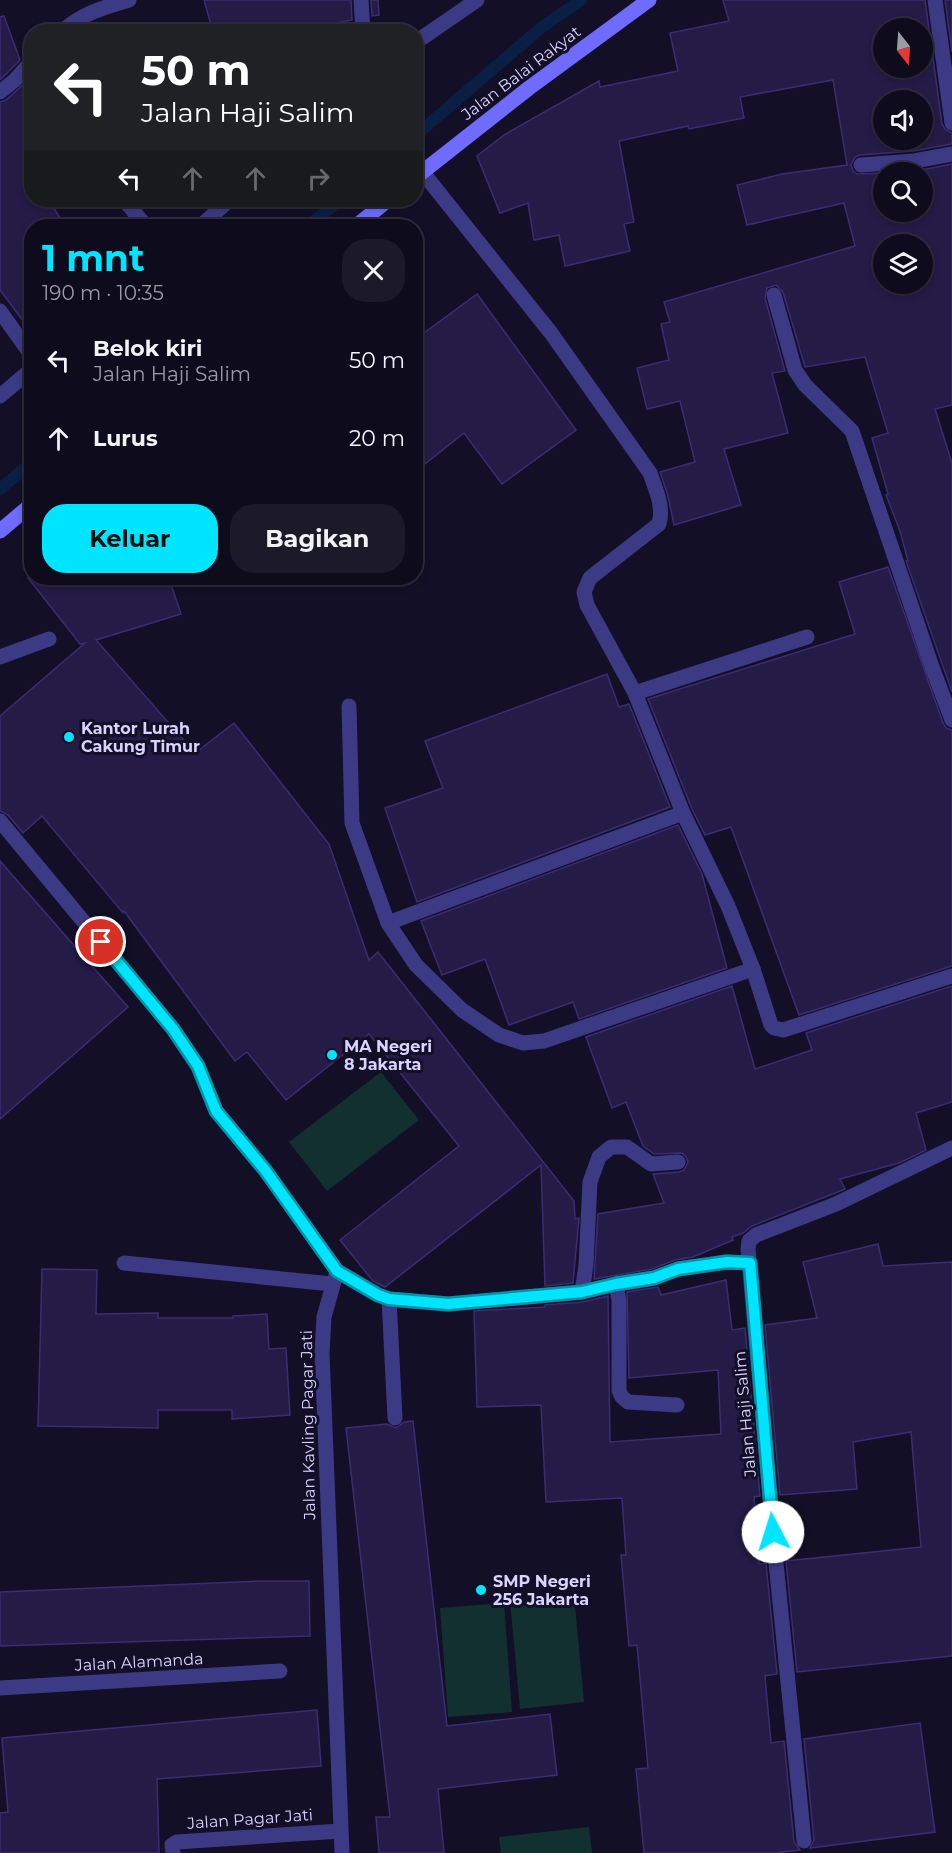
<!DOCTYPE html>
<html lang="id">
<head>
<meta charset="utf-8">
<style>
  :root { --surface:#0e0b1c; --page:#1c1929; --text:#f1f3f6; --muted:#9b9ba3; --line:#2e2b3b; --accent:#00e5ff }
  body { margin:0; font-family:Montserrat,sans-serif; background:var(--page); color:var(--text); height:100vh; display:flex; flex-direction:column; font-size:22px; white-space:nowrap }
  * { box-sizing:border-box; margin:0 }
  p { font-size:20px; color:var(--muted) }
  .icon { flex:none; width:33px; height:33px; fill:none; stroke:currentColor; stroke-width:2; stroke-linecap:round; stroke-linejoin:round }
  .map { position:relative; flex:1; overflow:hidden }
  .sheet { position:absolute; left:24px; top:219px; width:399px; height:366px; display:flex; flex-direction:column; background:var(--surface); border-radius:24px; box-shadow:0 3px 9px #0003,0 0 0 2px var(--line) }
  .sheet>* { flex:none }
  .guide { position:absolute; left:24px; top:24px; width:399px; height:183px; border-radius:24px; box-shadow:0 3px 9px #0003,0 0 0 2px var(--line); background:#202124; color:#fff; overflow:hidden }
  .needle { width:39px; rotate:163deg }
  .controls { position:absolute; left:873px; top:18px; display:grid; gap:12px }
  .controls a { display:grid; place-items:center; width:60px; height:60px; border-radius:50%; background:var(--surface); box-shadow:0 3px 9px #0003,0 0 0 2px var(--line); font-size:30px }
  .pin { position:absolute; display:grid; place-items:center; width:51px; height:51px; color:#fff; margin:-26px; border:3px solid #fff; border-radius:50%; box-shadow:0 2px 6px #0007 }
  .me { position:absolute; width:66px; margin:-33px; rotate:355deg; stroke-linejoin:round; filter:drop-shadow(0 0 4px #0008) }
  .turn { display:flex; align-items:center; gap:21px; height:126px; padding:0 18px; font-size:27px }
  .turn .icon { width:78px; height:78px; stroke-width:2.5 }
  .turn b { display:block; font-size:42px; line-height:51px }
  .lanes { display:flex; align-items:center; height:57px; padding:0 18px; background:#0003; justify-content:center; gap:30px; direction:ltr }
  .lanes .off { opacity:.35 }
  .round { display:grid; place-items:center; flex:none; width:63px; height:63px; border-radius:24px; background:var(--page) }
  .headline { display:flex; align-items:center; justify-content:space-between; height:102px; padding:0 18px }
  h1 { font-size:36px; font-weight:700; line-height:45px; color:var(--accent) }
  .primary-button { display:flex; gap:12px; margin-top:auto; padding:12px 18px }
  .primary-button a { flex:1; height:69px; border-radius:24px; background:var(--accent); color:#111; font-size:24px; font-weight:700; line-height:69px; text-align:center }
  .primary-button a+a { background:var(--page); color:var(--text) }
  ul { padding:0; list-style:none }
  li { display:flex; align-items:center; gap:18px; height:78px; padding:0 18px }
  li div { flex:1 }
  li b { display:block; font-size:22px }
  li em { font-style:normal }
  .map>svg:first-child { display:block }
  .green { fill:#12302f }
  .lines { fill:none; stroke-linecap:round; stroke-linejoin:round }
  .stream { stroke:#0a1f44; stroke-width:12 }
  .building { fill:#241b47; stroke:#3b2d73; stroke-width:1.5; fill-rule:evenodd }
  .lane { stroke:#3d3a85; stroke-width:15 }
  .street { stroke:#3d3a85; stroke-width:15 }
  .secondary { stroke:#6f6bff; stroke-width:15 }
  .route-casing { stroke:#0095a6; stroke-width:15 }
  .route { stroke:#00e5ff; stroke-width:10 }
  .poi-dot { fill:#00e5ff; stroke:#130f26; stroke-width:2 }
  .labels { text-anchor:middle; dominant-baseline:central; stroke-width:6; stroke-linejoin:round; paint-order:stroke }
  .street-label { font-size:16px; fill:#d9d4ff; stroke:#130f26 }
  .poi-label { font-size:16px; font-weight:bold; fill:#d9d4ff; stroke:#130f26; text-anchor:start }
</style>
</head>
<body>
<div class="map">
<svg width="952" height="1853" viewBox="0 0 952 1853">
  <rect width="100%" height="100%" fill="#130f26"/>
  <g class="green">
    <polygon points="381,1072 419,1120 327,1191 289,1142"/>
    <polygon points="574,1595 584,1702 520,1709 510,1601"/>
    <polygon points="504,1603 512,1712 448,1717 440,1608"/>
    <polygon points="589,1827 592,1853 501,1853 499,1837"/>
  </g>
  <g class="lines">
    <g class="stream">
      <polyline points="416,135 542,27 581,0"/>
      <polyline points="308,226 340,200"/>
      <polyline points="0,489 32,462"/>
    </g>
  </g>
  <g class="building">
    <polygon points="204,0 351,0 352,20 311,28 311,32 213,32"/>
    <polygon points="371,0 378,0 379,15 372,16"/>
    <path d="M 723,0 L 925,0 L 942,124 L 945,129 L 952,133 L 952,144 L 913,151 L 860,155 L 855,157 L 851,165 L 853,171 L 857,174 L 884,173 L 884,212 L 922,212 L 922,172 L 891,172 L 916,171 L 952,164 L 952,405 L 935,409 L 952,463 L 952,692 L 906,561 L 908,561 L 900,531 L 886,495 L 888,494 L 872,438 L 888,433 L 865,357 L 805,367 L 783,292 L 776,285 L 767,288 L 765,298 L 785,371 L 772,373 L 788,433 L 724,449 L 741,505 L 674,525 L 668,496 L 660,472 L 695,462 L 680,401 L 647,409 L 637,368 L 669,360 L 661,324 L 670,322 L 664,302 L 855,246 L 844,203 L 747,225 L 737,185 L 782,174 L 847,165 L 833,80 L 740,97 L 744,118 L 689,129 L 688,126 L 619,141 L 634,222 L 624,224 L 630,251 L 565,266 L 559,235 L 534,240 L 528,203 L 500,213 L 477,156 L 504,135 L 599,81 L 600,87 L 678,71 L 670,33 L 729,21 ZM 884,28 L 922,28 L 922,68 L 884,68 ZM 884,100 L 922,100 L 922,140 L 884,140 ZM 884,244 L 922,244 L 922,284 L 884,284 Z"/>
    <polygon points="945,0 952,0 952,52"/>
    <polygon points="4,16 20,60 0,80 0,17"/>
    <polygon points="27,81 32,93 32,200 49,200 65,226 32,226 32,333 0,290 0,102 6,100"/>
    <polygon points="477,294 576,430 502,484 464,433 416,471 416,339"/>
    <polygon points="888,567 943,723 946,728 952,730 952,966 799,1015 731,827 705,835 692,809 648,699 855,634 839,582"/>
    <polygon points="28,578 169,578 181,614 96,640 195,753 234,723 329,844 369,960 378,952 574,1201 575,1219 579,1218 573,1283 545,1286 541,1165 385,1287 373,1281 340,1240 459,1146 369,1034 286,1100 247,1052 235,1061 124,911 123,913 42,816 23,833 8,815 0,811 0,716 85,643 80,644"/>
    <polygon points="607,674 619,707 629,704 670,807 417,902 385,808 443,788 425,741"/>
    <polygon points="678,825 702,874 727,968 579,1019 573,1002 509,1025 485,959 442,975 421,921"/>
    <polygon points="0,861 128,1007 0,1119"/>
    <polygon points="732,986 755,1069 812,1050 806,1033 952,986 952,1102 916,1113 926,1150 899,1163 840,1179 845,1189 752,1226 743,1233 732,1237 733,1240 693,1257 675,1260 652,1269 594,1279 598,1214 664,1203 653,1174 679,1172 684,1170 688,1162 686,1157 682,1153 654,1154 643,1146 626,1102 612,1108 586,1037"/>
    <polygon points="878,1244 883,1266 952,1262 952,1656 797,1672 786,1561 921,1547 911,1432 853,1442 857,1489 780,1495 765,1325 817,1318 803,1262"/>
    <polygon points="42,1269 97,1270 96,1314 158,1313 158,1318 233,1318 233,1316 267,1314 269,1349 286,1348 290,1415 232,1419 232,1410 158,1410 158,1428 38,1426"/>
    <polygon points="726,1280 732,1330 745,1328 760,1496 754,1497 759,1564 766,1563 777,1674 765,1676 771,1743 784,1741 794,1842 800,1850 775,1853 644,1853 636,1769 648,1768 637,1645 629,1646 621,1555 626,1555 622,1498 546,1502 541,1405 477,1407 474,1311 545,1307 545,1305 583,1302 608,1296 610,1442 721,1434 718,1370 629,1378 627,1292 658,1287 661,1295"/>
    <polygon points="413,1421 447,1726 550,1714 557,1775 438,1789 444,1853 379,1853 376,1817 390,1817 346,1428 387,1424 396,1428 404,1422"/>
    <polygon points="262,1581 309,1581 310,1636 0,1646 0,1592"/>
    <polygon points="317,1710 321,1766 157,1779 159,1853 0,1853 0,1813 8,1812 2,1738"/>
    <polygon points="920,1723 935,1832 810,1848 814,1840 804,1739"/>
  </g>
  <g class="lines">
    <g class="lane">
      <polyline points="0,657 49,639"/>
      <polyline points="389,1299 395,1418"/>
    </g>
    <g class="street">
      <polyline points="361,0 363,32"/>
      <polyline points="935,0 952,123"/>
      <path d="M 62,32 C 80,14 105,7 129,0"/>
      <polyline points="416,42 477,0"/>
      <polyline points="0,92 15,80 32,61"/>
      <path d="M 416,164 L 551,333 L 650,473 C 656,490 664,507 659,524 L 590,578 L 584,592 L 587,605 L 635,693 L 683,813 L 728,906 L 753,969 L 771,1025 L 774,1028 L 783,1030 L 952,976"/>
      <polyline points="861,165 914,161 952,154"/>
      <polyline points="124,200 146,226"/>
      <polyline points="201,226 229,200"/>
      <polyline points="774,295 795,370 805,385 852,431 932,667 952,720"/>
      <polyline points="0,311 32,356"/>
      <polyline points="0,396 32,369"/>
      <polyline points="635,693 807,637"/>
      <polyline points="349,706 352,823 388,923 416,965 462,1010 499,1035 523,1043 544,1041 753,969"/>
      <polyline points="0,821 173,1029 198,1067 216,1111 265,1170 337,1271 378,1295 389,1299 448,1304 582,1292 616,1284 654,1278 678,1269 727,1262 750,1263"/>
      <polyline points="388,923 683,813"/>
      <polyline points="124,1263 332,1284"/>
      <polyline points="337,1271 324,1317 322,1353 342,1853"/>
      <polyline points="616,1284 619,1301 619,1391 622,1397 628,1402 677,1405"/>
      <polyline points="582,1292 586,1265 590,1182 599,1157 611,1147 627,1147 651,1164 678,1162"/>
      <polyline points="0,1688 280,1671"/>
      <polyline points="804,1841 775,1553 748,1249 749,1241 756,1235 836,1204 952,1148"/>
      <polyline points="173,1853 172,1845 177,1842 340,1831"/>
    </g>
    <g class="secondary">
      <polyline points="416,177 529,88 649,0"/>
      <polyline points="356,226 388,200"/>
      <polyline points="0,531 32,504"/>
    </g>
  </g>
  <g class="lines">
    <g class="route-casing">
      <polyline id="route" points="101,942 173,1029 198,1066 216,1111 265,1170 337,1271 378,1295 389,1299 448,1304 582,1292 616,1284 654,1278 678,1269 727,1262 750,1263 773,1532"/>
    </g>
    <use href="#route" class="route"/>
  </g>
  <g class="poi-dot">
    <circle cx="69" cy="737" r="6"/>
    <circle cx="332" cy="1055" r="6"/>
    <circle cx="481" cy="1590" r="6"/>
  </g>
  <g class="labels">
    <g class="street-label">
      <text transform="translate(521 73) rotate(-37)">Jalan Balai Rakyat</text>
      <text transform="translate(745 1414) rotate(-95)">Jalan Haji Salim</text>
      <text transform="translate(308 1425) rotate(-91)">Jalan Kavling Pagar Jati</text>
      <text transform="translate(139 1662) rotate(-3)">Jalan Alamanda</text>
      <text transform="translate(250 1819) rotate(-4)">Jalan Pagar Jati</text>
    </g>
    <g class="poi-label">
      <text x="81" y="728">Kantor Lurah<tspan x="81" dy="18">Cakung Timur</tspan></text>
      <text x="344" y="1046">MA Negeri<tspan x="344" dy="18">8 Jakarta</tspan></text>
      <text x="493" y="1581">SMP Negeri<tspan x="493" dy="18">256 Jakarta</tspan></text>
    </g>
  </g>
</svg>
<div class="controls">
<a><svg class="needle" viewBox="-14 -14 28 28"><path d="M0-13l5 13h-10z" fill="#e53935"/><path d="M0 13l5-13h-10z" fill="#9b9ba3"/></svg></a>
<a><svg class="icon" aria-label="sound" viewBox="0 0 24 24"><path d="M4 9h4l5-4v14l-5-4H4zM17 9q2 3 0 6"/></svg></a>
<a><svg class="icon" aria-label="search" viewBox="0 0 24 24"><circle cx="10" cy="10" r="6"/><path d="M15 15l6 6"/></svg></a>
<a><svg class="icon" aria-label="layers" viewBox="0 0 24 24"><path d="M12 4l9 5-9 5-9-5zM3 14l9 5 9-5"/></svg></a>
</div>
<div class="pin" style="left:101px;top:942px;background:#d93025"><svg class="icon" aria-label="arrive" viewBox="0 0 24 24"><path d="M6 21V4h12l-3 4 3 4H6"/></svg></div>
<svg class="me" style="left:773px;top:1532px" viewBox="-20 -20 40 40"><circle r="19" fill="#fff"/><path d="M0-13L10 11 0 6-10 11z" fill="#00e5ff"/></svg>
<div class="guide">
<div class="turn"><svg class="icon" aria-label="left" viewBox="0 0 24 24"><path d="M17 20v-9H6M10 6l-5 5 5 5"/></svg><div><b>50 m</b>Jalan Haji Salim</div></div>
<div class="lanes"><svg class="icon" aria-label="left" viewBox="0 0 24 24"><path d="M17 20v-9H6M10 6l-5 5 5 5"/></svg><svg class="icon off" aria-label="ahead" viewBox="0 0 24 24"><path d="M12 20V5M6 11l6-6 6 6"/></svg><svg class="icon off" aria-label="ahead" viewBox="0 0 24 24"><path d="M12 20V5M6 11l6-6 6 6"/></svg><svg class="icon off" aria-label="right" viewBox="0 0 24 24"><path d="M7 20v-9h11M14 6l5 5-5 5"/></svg></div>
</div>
<section class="sheet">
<div class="headline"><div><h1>1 mnt</h1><p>190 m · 10:35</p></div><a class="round"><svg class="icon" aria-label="close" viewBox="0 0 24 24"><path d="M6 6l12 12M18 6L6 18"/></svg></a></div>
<ul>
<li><svg class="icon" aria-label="left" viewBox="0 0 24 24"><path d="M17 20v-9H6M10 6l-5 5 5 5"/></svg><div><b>Belok kiri</b><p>Jalan Haji Salim</p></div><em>50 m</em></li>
<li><svg class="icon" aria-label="ahead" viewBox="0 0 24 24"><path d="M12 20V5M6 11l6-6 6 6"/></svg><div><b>Lurus</b></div><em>20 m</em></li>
</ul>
<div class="primary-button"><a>Keluar</a><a>Bagikan</a></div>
</section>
</div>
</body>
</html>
